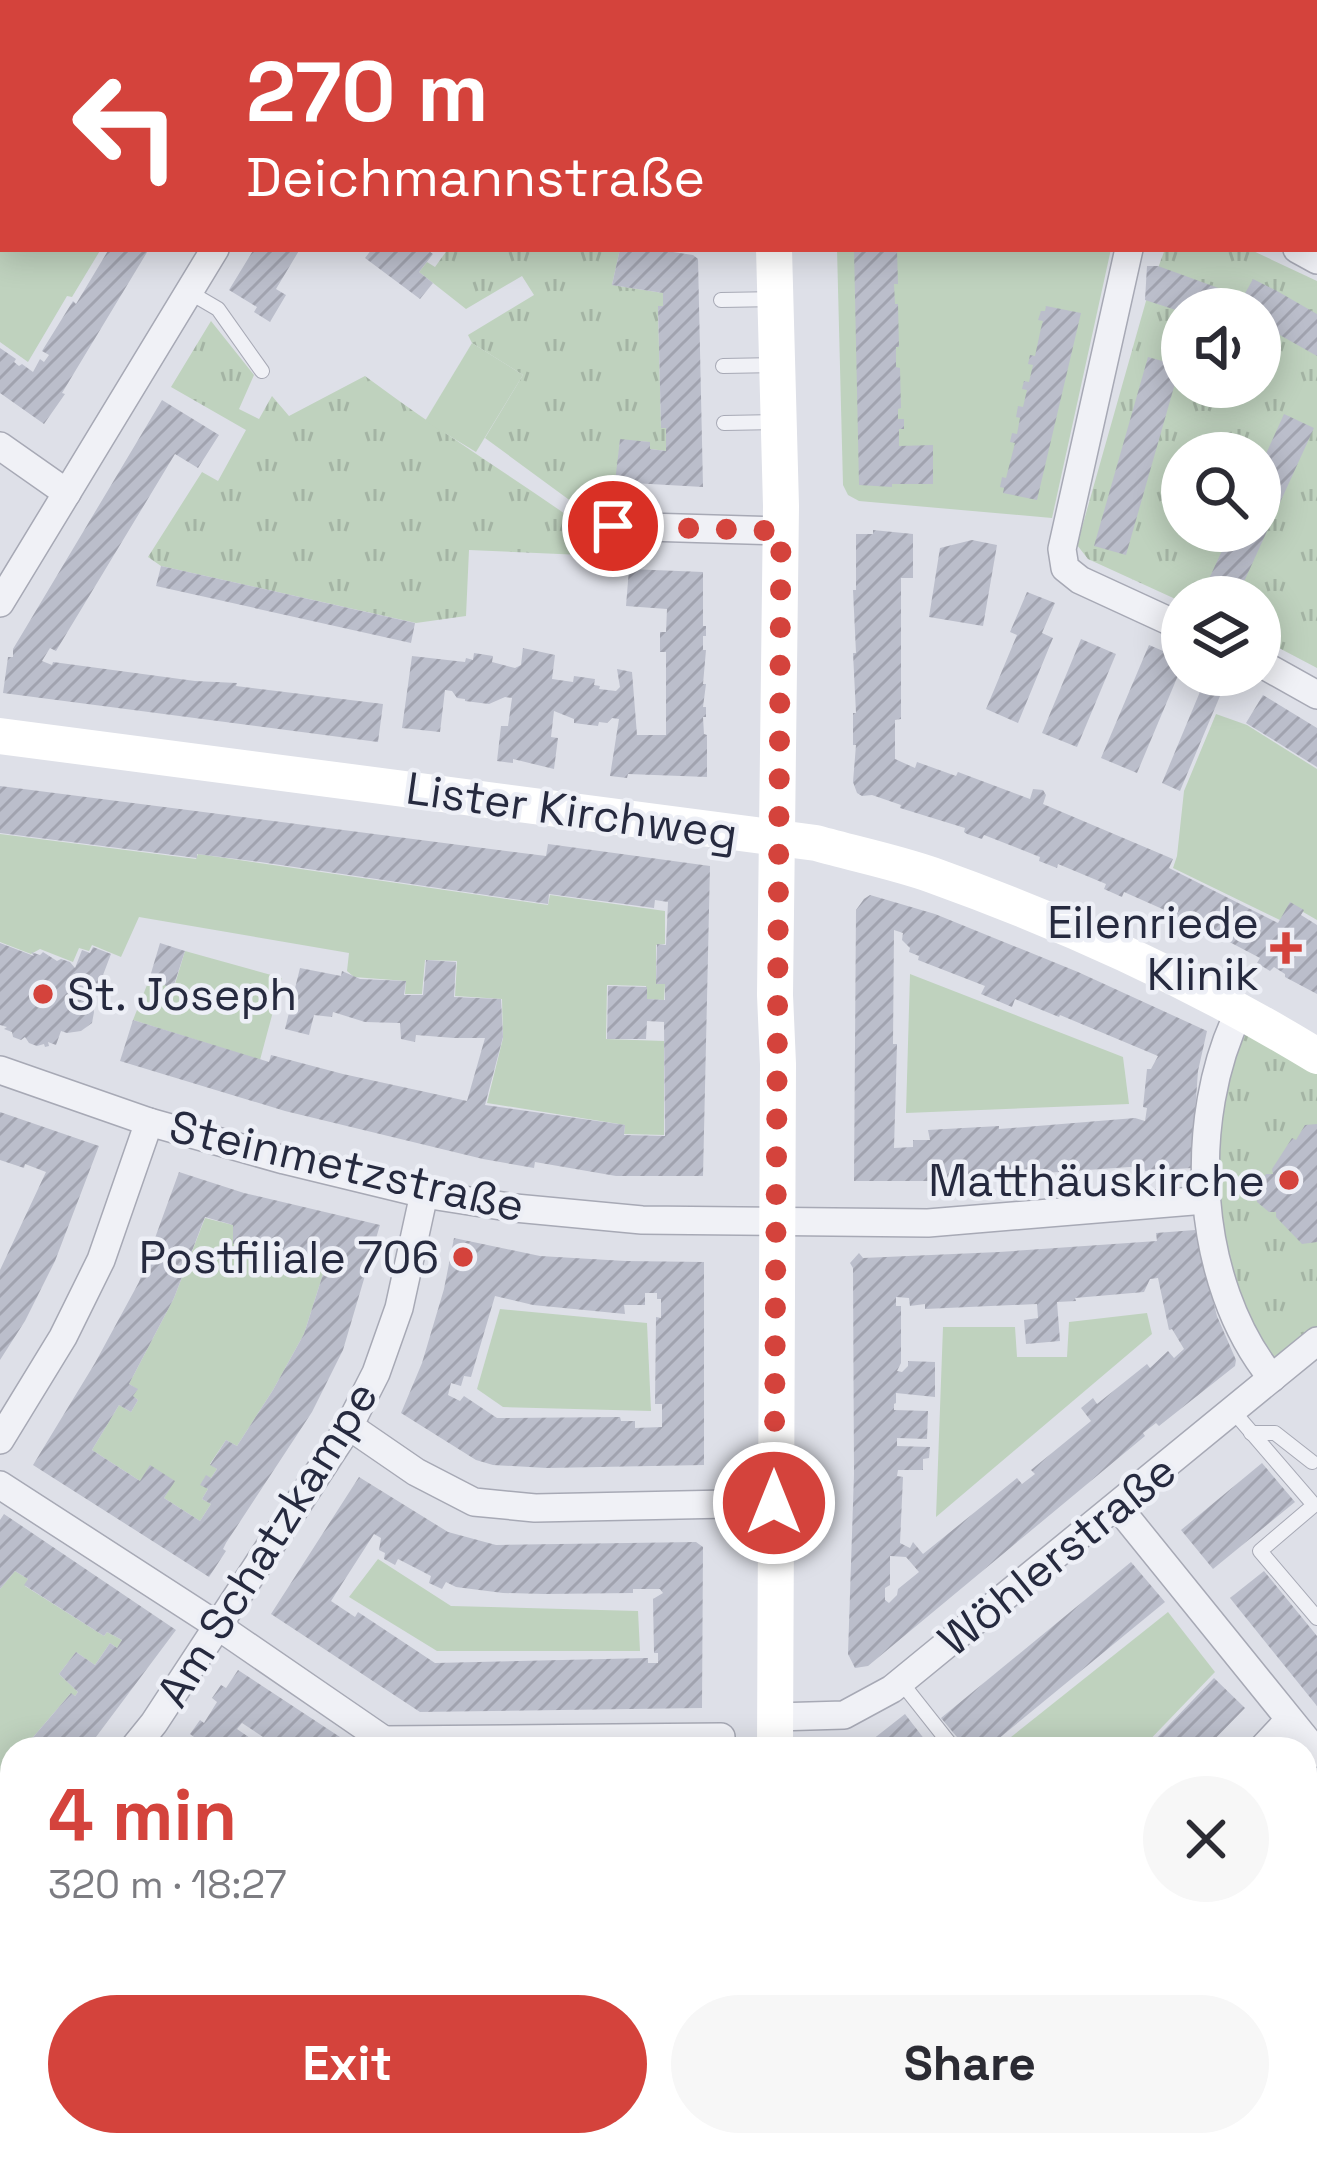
<!DOCTYPE html>
<html lang="en">
<head>
<meta charset="utf-8">
<style>
  :root { --surface:#fff; --page:#f7f7f7; --text:#2b2b33; --muted:#7c7c81; --accent:#d4433c }
  body { margin:0; font-family:"Space Grotesk",sans-serif; background:var(--page); color:var(--text); height:100vh; display:flex; flex-direction:column; font-size:45px; white-space:nowrap }
  * { box-sizing:border-box; margin:0 }
  p { font-size:39px; color:var(--muted) }
  .icon { flex:none; width:66px; height:66px; fill:none; stroke:currentColor; stroke-width:2; stroke-linecap:round; stroke-linejoin:round }
  .map { position:relative; flex:1; overflow:hidden }
  .panel { position:absolute; left:0px; top:1737px; width:1317px; height:420px; display:flex; flex-direction:column; background:var(--surface); border-radius:36px 36px 0 0; box-shadow:0 6px 30px #0003 }
  .panel>* { flex:none }
  .hud { position:absolute; left:0px; top:0px; width:1317px; height:252px; box-shadow:0 6px 30px #0003; background:#d4433c; color:#fff; overflow:hidden }
  .tools { position:absolute; left:1161px; top:288px; display:grid; gap:24px }
  .tools a { display:grid; place-items:center; width:120px; height:120px; border-radius:50%; background:var(--surface); box-shadow:0 6px 30px #0003; font-size:60px }
  .pin { position:absolute; display:grid; place-items:center; width:102px; height:102px; color:#fff; margin:-51px; border:6px solid #fff; border-radius:50%; box-shadow:0 3px 12px #0007 }
  .me { position:absolute; width:132px; margin:-66px; rotate:0deg; stroke-linejoin:round; filter:drop-shadow(0 0 9px #0008) }
  .turn { display:flex; align-items:center; gap:42px; height:252px; padding:0 48px; font-size:54px }
  .turn .icon { width:156px; height:156px; stroke-width:2.5 }
  .turn b { display:block; font-size:84px; line-height:102px }
  .round { display:grid; place-items:center; flex:none; width:126px; height:126px; border-radius:63px; background:var(--page) }
  .summary { display:flex; align-items:center; justify-content:space-between; height:204px; padding:0 48px }
  h1 { font-size:72px; font-weight:600; line-height:90px; color:var(--accent) }
  .cta { display:flex; gap:24px; margin-top:auto; padding:24px 48px }
  .cta a { flex:1; height:138px; border-radius:72px; background:var(--accent); color:#fff; font-size:48px; font-weight:600; line-height:138px; text-align:center }
  .cta a+a { background:var(--page); color:var(--text) }
  .map>svg:first-child { display:block }
  .grass { fill:url(#grass-tufts); fill-rule:evenodd }
  .garden { fill:#bfd2be }
  .building { fill:url(#building-hatch); fill-rule:evenodd }
  .lines { fill:none; stroke-linecap:round; stroke-linejoin:round }
  .lane-casing { stroke:#a7a9b5; stroke-width:16 }
  .street-casing { stroke:#a7a9b5; stroke-width:30 }
  .lane { stroke:#f0f1f6; stroke-width:14 }
  .street { stroke:#f0f1f6; stroke-width:27 }
  .secondary { stroke:#fff; stroke-width:36 }
  .route { stroke:#d4433c; stroke-width:21; stroke-dasharray:0 37.8 }
  .poi-dot { fill:#d4433c; stroke:#edeff6; stroke-width:4.5 }
  .labels { text-anchor:middle; dominant-baseline:central; stroke-width:9; stroke-linejoin:round; paint-order:stroke }
  .street-label { font-size:45px; fill:#262a3f; stroke:#edeff6 }
  .poi-label { font-size:45px; fill:#262a3f; stroke:#edeff6; text-anchor:end }
</style>
</head>
<body>
<div class="map">
<svg width="1317" height="2157" viewBox="0 0 1317 2157">
  <defs>
    <pattern id="grass-tufts" width="24" height="20" patternUnits="userSpaceOnUse" patternTransform="scale(3)"><rect width="24" height="20" fill="#bfd2be"/><path d="M3 7l-1-3M5 7V3M7 7l1-3M15 17l-1-3M17 17v-4M19 17l1-3" fill="none" stroke="#a4b4a4"/></pattern>
    <pattern id="building-hatch" width="6" height="6" patternUnits="userSpaceOnUse" patternTransform="scale(3)"><rect width="6" height="6" fill="#bbbecb"/><path d="M-1 1l2-2M0 6l6-6M5 7l2-2" fill="none" stroke="#a1a3af"/></pattern>
  </defs>
  <rect width="100%" height="100%" fill="#dee0e8"/>
  <g class="grass">
    <polygon points="448,249 620,249 612,285 663,293 663,306 658,307 661,428 666,428 666,451 650,449 649,442 620,440 613,516 583,510 485,438 523,375 472,343 468,335 534,295 522,276 466,309 419,272 427,262 435,267"/>
    <path d="M 1165,249 L 1249,249 L 1317,281 L 1317,668 L 1260,638 L 1260,597 L 1182,597 L 1182,602 L 1088,559 L 1077,545 L 1146,301 ZM 1182,309 L 1260,309 L 1260,387 L 1182,387 ZM 1182,453 L 1260,453 L 1260,531 L 1182,531 Z"/>
    <path d="M 211,321 L 254,375 L 239,409 L 259,419 L 272,396 L 289,416 L 365,376 C 436,429 511,476 584,527 L 582,555 L 469,550 L 466,616 L 416,623 L 161,566 L 148,557 L 202,472 L 218,481 L 246,430 L 171,387 Z"/>
    <polygon points="1240,1010 1317,1056 1317,1341 1272,1378 1257,1359 1205,1200"/>
  </g>
  <g class="garden">
    <polygon points="0,150 3,152 3,249 101,249 72,297 67,296 28,362 0,342"/>
    <polygon points="837,249 1111,249 1052,518 859,501 848,495 843,485"/>
    <polygon points="472,343 523,375 476,452 425,421"/>
    <polygon points="1216,714 1247,725 1317,769 1317,920 1291,905 1282,921 1173,868 1177,856 1184,791"/>
    <polygon points="0,834 196,859 198,854 548,905 550,895 665,911 665,944 656,945 656,983 665,984 664,1000 647,999 646,986 607,985 606,1039 664,1041 664,1135 624,1134 625,1125 487,1103 503,1038 502,999 455,996 457,961 425,960 422,994 405,994 406,981 354,977 347,971 349,953 139,917 121,957 92,945 89,951 79,948 73,962 40,949 31,954 0,942"/>
    <polygon points="185,951 282,978 260,1060 133,1020 149,980 174,987"/>
    <polygon points="910,974 1123,1057 1129,1104 906,1113"/>
    <polygon points="205,1218 233,1225 234,1243 240,1240 290,1258 298,1251 322,1257 318,1269 324,1271 304,1334 273,1390 237,1446 226,1440 210,1464 217,1469 211,1478 201,1484 208,1489 202,1499 211,1504 200,1521 164,1498 174,1481 140,1481 92,1450 119,1405 131,1412 138,1400 133,1396 137,1389 129,1384 174,1298"/>
    <polygon points="500,1309 647,1323 651,1411 503,1407 477,1389"/>
    <polygon points="1147,1313 1152,1334 936,1517 943,1327 1015,1327 1017,1357 1067,1357 1069,1322"/>
    <polygon points="378,1559 451,1606 638,1611 640,1651 437,1651 349,1597"/>
    <polygon points="15,1571 28,1579 25,1586 104,1636 107,1632 122,1640 117,1648 110,1643 95,1665 76,1652 59,1674 78,1692 75,1696 70,1694 23,1749 12,1749 12,1761 0,1775 0,1589"/>
    <polygon points="1168,1612 1215,1672 1141,1749 996,1749"/>
  </g>
  <g class="building">
    <polygon points="109,249 149,249 62,393 65,394 44,424 0,393 0,348 16,359 14,362 19,366 22,364 33,372 40,359 44,362 49,355 42,351 73,301 76,304"/>
    <polygon points="254,249 300,249 276,289 286,295 270,322 254,312 257,307 229,290"/>
    <polygon points="372,249 426,249 433,254 419,272 433,283 420,299 365,258"/>
    <polygon points="620,249 653,249 693,255 698,259 703,487 615,482 620,439 650,442 650,449 666,451 666,428 661,428 658,306 663,306 663,293 612,285"/>
    <polygon points="854,249 897,249 898,284 894,284 895,304 898,304 899,347 896,347 896,367 900,368 901,408 898,409 898,419 904,419 904,429 899,429 899,446 933,445 933,484 892,484 892,487 859,485"/>
    <polygon points="1147,266 1158,266 1243,297 1253,279 1277,291 1317,314 1317,356 1260,324 1260,309 1233,309 1224,305 1222,309 1182,309 1182,312 1145,300"/>
    <polygon points="1046,306 1081,313 1037,500 1003,493 1004,488 1000,487 1002,477 1006,478 1015,443 1010,442 1012,433 1017,434 1020,418 1016,417 1018,406 1023,407 1027,390 1022,389 1024,381 1029,382 1033,365 1028,364 1030,355 1035,356 1041,328 1043,321 1038,320 1041,311 1045,311"/>
    <polygon points="1148,357 1180,366 1126,555 1094,546"/>
    <polygon points="162,400 219,435 198,468 175,454 56,651 50,648 42,661 52,665 53,662 195,681 237,683 236,686 383,704 378,742 3,693 8,657 13,657 13,649"/>
    <polygon points="1284,414 1314,428 1237,597 1213,597 1203,592 1231,531 1260,531 1260,467"/>
    <polygon points="873,530 913,534 913,578 901,578 901,719 895,720 895,759 915,768 917,762 956,776 958,772 1030,799 1033,789 1043,790 1046,795 1043,804 1173,859 1169,868 1278,923 1290,902 1304,910 1301,915 1317,925 1317,994 1285,977 1285,974 1274,967 1270,971 1257,963 1260,958 1218,936 1215,942 1193,931 1196,925 1185,920 1182,925 1174,921 1176,915 1124,892 1122,897 1104,889 1106,884 1058,864 1057,868 1039,861 1040,857 984,835 982,839 967,834 964,832 965,828 900,808 901,805 872,795 862,796 857,793 853,782 856,745 853,745 853,713 856,713 853,653 856,653 853,590 856,590 856,534 873,534"/>
    <polygon points="972,540 997,545 983,626 929,617 940,548"/>
    <polygon points="161,566 415,623 411,643 156,586"/>
    <polygon points="629,569 703,572 703,626 706,626 706,636 703,636 703,650 706,650 703,684 706,684 703,707 706,707 706,717 703,717 704,734 707,735 707,777 628,774 627,778 610,776 619,719 612,718 607,723 599,722 598,726 574,723 574,719 554,711 551,737 558,738 554,769 513,759 513,763 497,761 501,726 508,726 512,698 505,697 489,704 465,701 465,699 457,698 452,691 445,690 440,732 402,728 412,656 465,662 466,658 473,660 474,653 493,656 492,662 515,668 521,665 523,648 555,655 552,679 573,682 574,676 595,679 594,685 600,686 599,689 616,691 620,687 617,669 632,672 637,735 666,735 666,652 660,652 660,632 666,632 667,609 626,606"/>
    <polygon points="1027,592 1055,603 1042,633 1053,638 1018,723 986,709 1017,635 1010,632"/>
    <polygon points="1081,639 1116,654 1077,747 1042,733"/>
    <polygon points="1149,645 1182,659 1182,666 1137,773 1101,758"/>
    <polygon points="1207,675 1228,677 1180,791 1162,783"/>
    <polygon points="1263,695 1317,728 1317,767 1246,723"/>
    <polygon points="0,786 546,856 548,844 710,866 703,1176 616,1176 535,1162 534,1168 483,1159 285,1111 120,1061 133,1020 269,1062 271,1055 343,1074 467,1101 485,1038 454,1038 416,1035 415,1042 401,1039 400,1023 365,1022 333,1012 332,1017 314,1015 309,1035 285,1029 300,968 341,976 342,971 360,979 406,981 404,995 423,995 426,960 456,962 454,997 501,999 503,1037 485,1105 625,1125 624,1135 665,1136 664,1022 647,1021 646,1039 607,1039 608,986 647,987 647,999 665,1000 665,984 656,984 657,944 666,945 668,902 655,900 654,908 549,894 548,904 260,862 197,854 197,858 0,833"/>
    <path d="M 870,895 L 935,914 L 1078,972 L 1207,1031 L 1198,1071 L 1191,1168 L 1145,1171 L 1144,1166 L 930,1181 L 854,1181 L 856,910 L 864,899 ZM 894,930 L 903,933 L 902,940 L 910,948 L 909,952 L 919,956 L 918,960 L 985,986 L 981,994 L 1012,1007 L 1015,999 L 1059,1017 L 1060,1015 L 1158,1056 L 1151,1069 L 1147,1069 L 1143,1107 L 1147,1108 L 1145,1121 L 1135,1118 L 999,1129 L 999,1126 L 928,1130 L 930,1140 L 913,1140 L 913,1147 L 894,1148 L 897,1044 L 893,1044 Z"/>
    <polygon points="0,943 34,956 31,952 40,955 43,952 57,961 61,959 70,962 75,968 82,950 90,953 93,947 111,954 95,996 84,992 92,1000 94,1012 92,1023 81,1031 67,1033 61,1031 56,1045 48,1042 49,1046 45,1047 44,1044 37,1046 29,1043 25,1037 21,1040 13,1037 12,1032 4,1029 7,1027 0,1025"/>
    <polygon points="160,943 185,951 173,988 149,980"/>
    <polygon points="0,1112 99,1146 55,1261 25,1321 0,1360 0,1270 46,1172 25,1164 24,1168 0,1160"/>
    <polygon points="1317,1124 1317,1242 1302,1244 1276,1217 1276,1212 1269,1212 1257,1202 1256,1186 1266,1174 1273,1174 1272,1169 1292,1138 1296,1140 1305,1125"/>
    <path d="M 179,1172 L 244,1193 L 380,1225 L 343,1350 L 312,1412 L 226,1543 L 223,1549 L 226,1551 L 209,1577 L 33,1465 L 95,1363 L 139,1282 ZM 205,1217 L 233,1225 L 233,1244 L 240,1240 L 289,1253 L 290,1259 L 298,1251 L 322,1257 L 318,1270 L 324,1271 L 304,1334 L 273,1390 L 237,1446 L 226,1440 L 210,1465 L 217,1469 L 211,1478 L 206,1475 L 200,1485 L 208,1489 L 202,1499 L 211,1504 L 200,1521 L 164,1498 L 175,1481 L 150,1465 L 140,1481 L 92,1450 L 119,1405 L 131,1412 L 138,1400 L 133,1396 L 138,1389 L 129,1384 L 174,1298 Z"/>
    <path d="M 1195,1230 L 1217,1316 L 1236,1360 L 1235,1366 L 1159,1426 L 1156,1423 L 1143,1433 L 1145,1436 L 868,1666 L 855,1668 L 848,1654 L 854,1474 L 853,1268 L 850,1263 L 859,1253 L 863,1258 L 999,1252 L 1157,1241 L 1156,1233 ZM 1158,1278 L 1169,1330 L 1172,1329 L 1184,1349 L 1174,1358 L 1168,1351 L 1150,1368 L 1147,1364 L 1097,1404 L 1093,1398 L 1081,1408 L 1091,1421 L 1031,1470 L 1035,1474 L 1022,1484 L 1017,1478 L 923,1554 L 913,1542 L 910,1548 L 900,1543 L 903,1477 L 897,1476 L 898,1470 L 923,1470 L 923,1459 L 929,1458 L 930,1447 L 897,1446 L 897,1438 L 927,1439 L 928,1411 L 894,1410 L 894,1404 L 896,1403 L 896,1393 L 935,1397 L 935,1362 L 908,1361 L 908,1366 L 902,1372 L 897,1371 L 901,1363 L 901,1306 L 896,1306 L 896,1297 L 909,1298 L 910,1306 L 925,1304 L 925,1309 L 1037,1304 L 1038,1318 L 1024,1320 L 1026,1344 L 1060,1341 L 1057,1302 L 1076,1301 L 1075,1298 L 1144,1292 L 1150,1279 ZM 890,1556 L 906,1557 L 919,1572 L 898,1589 L 897,1595 L 889,1603 L 885,1600 L 885,1588 L 890,1585 Z"/>
    <path d="M 454,1238 L 540,1256 L 625,1261 L 704,1262 L 704,1465 L 547,1468 L 493,1465 L 476,1460 L 401,1413 L 422,1363 L 444,1289 ZM 645,1293 L 657,1293 L 657,1299 L 661,1299 L 661,1318 L 656,1317 L 655,1404 L 662,1404 L 662,1427 L 635,1428 L 635,1421 L 621,1421 L 620,1417 L 497,1418 L 464,1396 L 460,1401 L 448,1395 L 451,1383 L 461,1386 L 464,1376 L 471,1377 L 495,1296 L 533,1305 L 625,1314 L 624,1305 L 645,1305 Z"/>
    <polygon points="1262,1463 1295,1502 1213,1569 1181,1530"/>
    <path d="M 359,1477 L 448,1532 L 496,1545 L 696,1542 L 703,1547 L 702,1708 L 420,1712 L 271,1614 ZM 374,1534 L 381,1538 L 379,1550 L 385,1553 L 384,1559 L 395,1565 L 398,1559 L 431,1576 L 429,1583 L 442,1589 L 446,1582 L 456,1587 L 503,1593 L 545,1594 L 633,1593 L 633,1589 L 660,1589 L 663,1593 L 653,1599 L 654,1653 L 658,1653 L 658,1663 L 648,1663 L 648,1658 L 435,1663 L 358,1612 L 355,1617 L 331,1601 Z"/>
    <polygon points="4,1514 176,1630 87,1749 23,1749 71,1693 75,1696 78,1692 59,1674 76,1652 95,1665 110,1643 117,1648 122,1640 107,1632 104,1636 82,1622 24,1585 28,1579 15,1571 0,1589 0,1520"/>
    <polygon points="1131,1562 1165,1602 986,1749 967,1749 941,1718"/>
    <polygon points="1264,1571 1317,1636 1317,1706 1230,1598"/>
    <polygon points="238,1670 343,1739 348,1749 281,1749 242,1723 237,1729 250,1738 239,1749 185,1749 194,1737 190,1734 200,1720 204,1723 217,1702 212,1698 221,1685 226,1688"/>
    <polygon points="1214,1678 1245,1708 1205,1749 1146,1749"/>
    <polygon points="905,1714 932,1749 860,1749 877,1736"/>
    <polygon points="12,1761 12,1829 0,1840 0,1775"/>
    <polygon points="12,1929 12,1978 0,1986 0,1938"/>
    <polygon points="1317,1964 1317,2043 1305,2058 1305,1979"/>
    <polygon points="0,2082 12,2100 12,2145 139,2145 121,2157 0,2157"/>
    <polygon points="277,2145 383,2145 364,2157 259,2157"/>
    <polygon points="511,2145 602,2145 602,2157 512,2157"/>
    <rect x="668" y="2145" width="53" height="12"/>
    <polygon points="840,2145 888,2145 889,2157 840,2157"/>
    <polygon points="957,2145 1007,2145 1023,2157 949,2157"/>
    <polygon points="1176,2145 1238,2145 1228,2157 1167,2157"/>
  </g>
  <g class="lines">
    <g class="lane-casing">
      <g id="lane">
        <polyline points="111,0 111,3"/>
        <polyline points="0,137 3,139"/>
        <polyline points="189,292 218,309 262,371"/>
        <polyline points="721,300 775,299"/>
        <polyline points="723,366 777,365"/>
        <polyline points="724,423 778,422"/>
        <polyline points="1233,1411 1314,1505 1260,1551 1317,1618"/>
        <polyline points="1251,1433 1275,1433 1312,1462"/>
        <polyline points="901,1682 954,1749"/>
        <polyline points="1284,2145 1299,2157"/>
      </g>
    </g>
    <g class="street-casing">
      <g id="street">
        <polyline points="364,3 365,0"/>
        <polyline points="1043,3 1044,0"/>
        <polyline points="1314,102 1317,96"/>
        <polyline points="1129,249 1062,549 1065,568 1080,580 1182,627"/>
        <polyline points="1297,249 1317,260"/>
        <polyline points="0,446 67,493"/>
        <polyline points="613,526 781,531"/>
        <polyline points="0,603 215,249"/>
        <polyline points="1260,663 1317,695"/>
        <path d="M 1240,1010 C 1186,1118 1194,1282 1272,1378"/>
        <polyline points="0,1070 149,1122 284,1160 424,1194 515,1208 642,1220 928,1223 1205,1200"/>
        <polyline points="349,1426 416,1472 474,1502 535,1508 774,1503"/>
        <polyline points="0,1440 63,1337 101,1260 149,1122"/>
        <polyline points="0,1485 218,1626 384,1740"/>
        <polyline points="1118,1507 1317,1753"/>
        <polyline points="775,1717 844,1715 892,1689 1317,1341"/>
        <polyline points="133,1749 154,1723 349,1426 376,1373 399,1308 424,1194"/>
        <polyline points="384,1749 384,1740 721,1737"/>
        <polyline points="1262,1749 1289,1720"/>
        <polyline points="0,1889 12,1878"/>
        <polyline points="1305,2101 1317,2085"/>
        <polyline points="1082,2145 1098,2157"/>
        <polyline points="1260,2157 1270,2145"/>
      </g>
    </g>
    <use href="#lane" class="lane"/>
    <use href="#street" class="street"/>
    <g class="secondary">
      <polyline points="762,0 762,3"/>
      <polyline points="774,249 781,506 775,995 778,1064 775,1749"/>
      <path d="M 0,736 L 816,843 C 855,854 895,862 932,875 C 1066,923 1196,982 1317,1056"/>
      <polyline points="785,2145 785,2157"/>
      <polyline points="189,2157 207,2145"/>
    </g>
  </g>
  <g class="lines">
    <polyline class="route" points="613,526 781,531 774,1503"/>
  </g>
  <g class="poi-dot">
    <path d="M1280 930h12v12h12v12h-12v12h-12v-12h-12v-12h12z"/>
    <circle cx="43" cy="994" r="12"/>
    <circle cx="1289" cy="1180" r="12"/>
    <circle cx="463" cy="1257" r="12"/>
  </g>
  <g class="labels">
    <g class="street-label">
      <text transform="translate(572 811) rotate(8)">Lister Kirchweg</text>
      <text transform="translate(347 1166) rotate(13)">Steinmetzstraße</text>
      <text transform="translate(267 1544) rotate(-58)">Am Schatzkampe</text>
      <text transform="translate(1057 1555) rotate(-39)">Wöhlerstraße</text>
    </g>
    <g class="poi-label">
      <text x="1259" y="922">Eilenriede<tspan x="1259" dy="52">Klinik</tspan></text>
      <text x="67" y="994" text-anchor="start">St. Joseph</text>
      <text x="1265" y="1180">Matthäuskirche</text>
      <text x="439" y="1257">Postfiliale 706</text>
    </g>
  </g>
</svg>
<div class="tools">
<a><svg class="icon" aria-label="sound" viewBox="0 0 24 24"><path d="M4 9h4l5-4v14l-5-4H4zM17 9q2 3 0 6"/></svg></a>
<a><svg class="icon" aria-label="search" viewBox="0 0 24 24"><circle cx="10" cy="10" r="6"/><path d="M15 15l6 6"/></svg></a>
<a><svg class="icon" aria-label="layers" viewBox="0 0 24 24"><path d="M12 4l9 5-9 5-9-5zM3 14l9 5 9-5"/></svg></a>
</div>
<div class="pin" style="left:613px;top:526px;background:#d93025"><svg class="icon" aria-label="arrive" viewBox="0 0 24 24"><path d="M6 21V4h12l-3 4 3 4H6"/></svg></div>
<svg class="me" style="left:774px;top:1503px" viewBox="-20 -20 40 40"><circle r="17" fill="#d4433c" stroke="#fff" stroke-width="3"/><path d="M0-11L8 9 0 5-8 9z" fill="#fff"/></svg>
<div class="hud">
<div class="turn"><svg class="icon" aria-label="left" viewBox="0 0 24 24"><path d="M17 20v-9H6M10 6l-5 5 5 5"/></svg><div><b>270 m</b>Deichmannstraße</div></div>
</div>
<section class="panel">
<div class="summary"><div><h1>4 min</h1><p>320 m · 18:27</p></div><a class="round"><svg class="icon" aria-label="close" viewBox="0 0 24 24"><path d="M6 6l12 12M18 6L6 18"/></svg></a></div>
<div class="cta"><a>Exit</a><a>Share</a></div>
</section>
</div>
</body>
</html>
